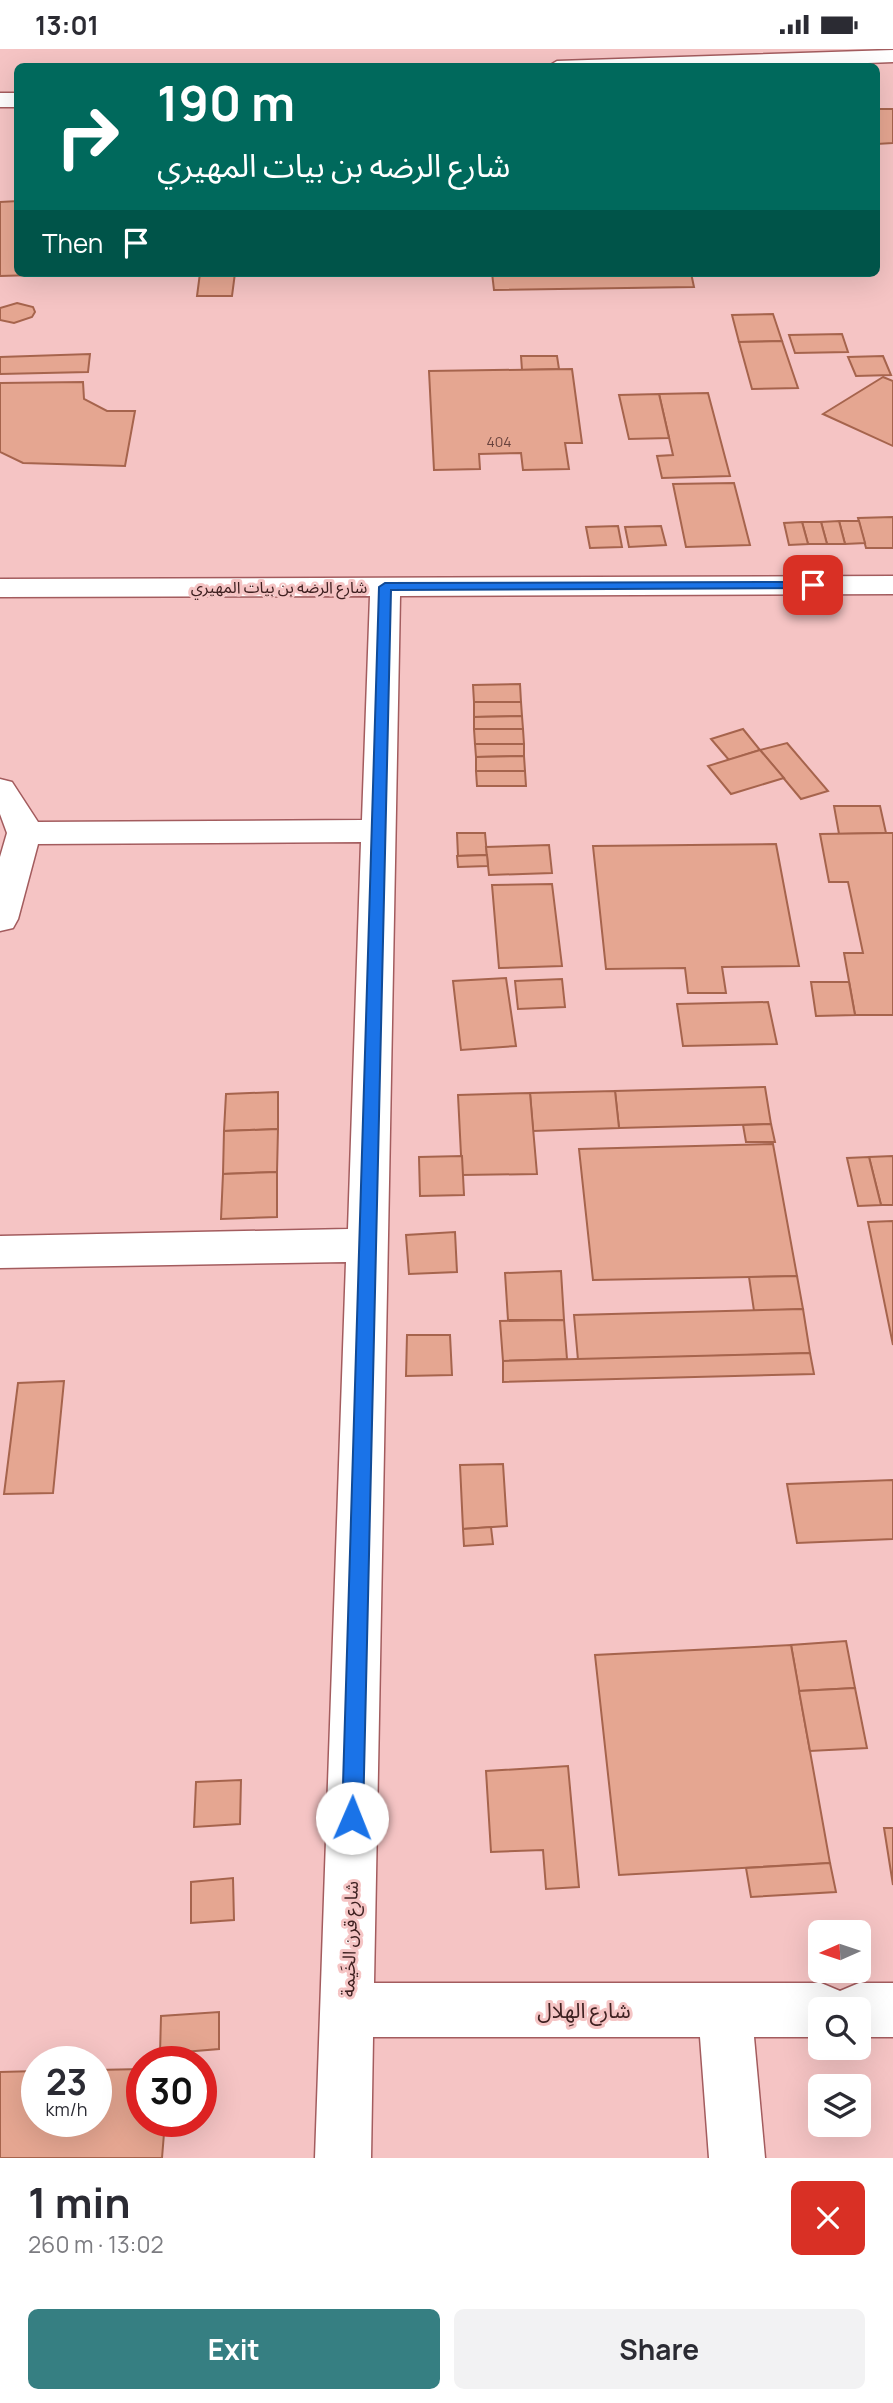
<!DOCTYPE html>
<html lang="en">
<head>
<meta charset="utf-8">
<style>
  :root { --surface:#fff; --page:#f2f2f3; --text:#2b2b33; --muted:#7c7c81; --accent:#367f82 }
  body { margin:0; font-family:Manrope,"Noto Sans Arabic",sans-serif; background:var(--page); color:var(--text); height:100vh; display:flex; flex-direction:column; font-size:26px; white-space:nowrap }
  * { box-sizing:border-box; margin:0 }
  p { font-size:23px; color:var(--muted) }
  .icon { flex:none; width:38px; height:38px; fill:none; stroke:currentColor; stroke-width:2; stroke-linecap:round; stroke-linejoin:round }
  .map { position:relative; height:2109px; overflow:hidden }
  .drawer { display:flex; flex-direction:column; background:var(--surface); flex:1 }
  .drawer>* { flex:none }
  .banner { position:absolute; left:14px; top:14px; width:866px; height:214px; border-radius:10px; box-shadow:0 7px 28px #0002; background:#00695c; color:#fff; overflow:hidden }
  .needle { width:46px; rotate:267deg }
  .fabs { position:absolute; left:808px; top:1871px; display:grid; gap:14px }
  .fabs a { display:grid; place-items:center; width:63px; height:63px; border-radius:10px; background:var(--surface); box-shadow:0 7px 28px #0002; font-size:35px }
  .speed { position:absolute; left:21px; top:1997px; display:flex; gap:14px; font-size:35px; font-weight:700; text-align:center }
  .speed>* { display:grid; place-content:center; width:91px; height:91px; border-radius:50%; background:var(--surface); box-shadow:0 7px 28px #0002; line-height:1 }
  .speed small { font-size:18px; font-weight:400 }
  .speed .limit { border:10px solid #d22; background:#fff; color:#111 }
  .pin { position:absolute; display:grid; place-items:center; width:60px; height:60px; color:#fff; margin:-30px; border-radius:14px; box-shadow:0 4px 10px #0006 }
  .me { position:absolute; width:77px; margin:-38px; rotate:1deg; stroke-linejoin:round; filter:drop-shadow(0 0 5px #0008) }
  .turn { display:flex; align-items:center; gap:24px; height:147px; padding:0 28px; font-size:32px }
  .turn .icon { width:91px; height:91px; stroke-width:2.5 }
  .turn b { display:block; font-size:49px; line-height:60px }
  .then { display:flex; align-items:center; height:66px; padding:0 28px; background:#0003; gap:14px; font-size:26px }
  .round { display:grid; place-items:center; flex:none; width:74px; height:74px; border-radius:10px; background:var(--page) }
  .head { display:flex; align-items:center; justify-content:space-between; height:119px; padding:0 28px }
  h1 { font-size:42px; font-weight:700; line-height:52px }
  .cta { display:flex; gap:14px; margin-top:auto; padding:14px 28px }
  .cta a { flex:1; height:80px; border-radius:10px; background:var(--accent); color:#fff; font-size:28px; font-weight:700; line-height:80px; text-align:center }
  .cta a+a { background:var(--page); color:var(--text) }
  .status { display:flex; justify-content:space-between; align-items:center; height:49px; padding:0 35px; background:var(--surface); direction:ltr }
  .status svg { height:19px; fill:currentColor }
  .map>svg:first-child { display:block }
  .building { fill:#e5a691; stroke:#a6644d; stroke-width:2 }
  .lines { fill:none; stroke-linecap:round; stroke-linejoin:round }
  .minor-casing { stroke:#a35c5e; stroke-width:3 }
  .minor { fill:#fff; fill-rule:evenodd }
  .route { fill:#1a73e8; stroke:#114b97; stroke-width:2 }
  .labels { text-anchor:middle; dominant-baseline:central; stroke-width:6; stroke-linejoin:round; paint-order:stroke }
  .number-label { font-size:14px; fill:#68423d }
  .far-street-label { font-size:16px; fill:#3f2121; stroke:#f5c4c4 }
  .street-label { font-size:18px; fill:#3f2121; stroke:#f5c4c4 }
  .near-street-label { font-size:21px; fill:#3f2121; stroke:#f5c4c4 }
</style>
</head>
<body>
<div class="status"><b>13:01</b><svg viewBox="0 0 49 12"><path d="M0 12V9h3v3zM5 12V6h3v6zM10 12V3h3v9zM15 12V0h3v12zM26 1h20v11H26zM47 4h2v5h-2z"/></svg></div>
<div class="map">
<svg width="893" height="2109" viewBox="0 0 893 2109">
  <rect width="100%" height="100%" fill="#f5c4c4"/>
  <g class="building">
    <polygon points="877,60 893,60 893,94 877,95"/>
    <polygon points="18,152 18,224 71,225 0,227 0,153"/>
    <polygon points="200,224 235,224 232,247 197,247"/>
    <polygon points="492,224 691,224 694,238 494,241"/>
    <polygon points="17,254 33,258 35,263 32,268 14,274 0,271 0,259"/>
    <polygon points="773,265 782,292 739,293 732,266"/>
    <polygon points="842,285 848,303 795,304 789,286"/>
    <polygon points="782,292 798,339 752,340 739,293"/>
    <polygon points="90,305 88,323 0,325 0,308"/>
    <polygon points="521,307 557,307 559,320 522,321"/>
    <polygon points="883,307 891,326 856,327 848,308"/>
    <polygon points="572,320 582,394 565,394 569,420 523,421 521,404 479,405 480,420 434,421 429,322"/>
    <polygon points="883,328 893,332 893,397 823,365"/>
    <polygon points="83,333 84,350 107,362 135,362 125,417 23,414 0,403 0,334"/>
    <polygon points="708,344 730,427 662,429 657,407 673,406 659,345"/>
    <polygon points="659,345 669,389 629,390 619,346"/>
    <polygon points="734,434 750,496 686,498 673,435"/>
    <polygon points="893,468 893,499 866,499 858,469"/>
    <polygon points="839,472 859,472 865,494 845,495"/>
    <polygon points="839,472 845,495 827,495 821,473"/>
    <polygon points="802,473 821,473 827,495 808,495"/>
    <polygon points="802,473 808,495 789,496 784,474"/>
    <polygon points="618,477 622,498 590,499 586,478"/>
    <polygon points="661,477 666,496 629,498 625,478"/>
    <polygon points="520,635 521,653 474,653 473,636"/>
    <polygon points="474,653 521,653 522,667 474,668"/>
    <polygon points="522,667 523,680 474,680 474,668"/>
    <polygon points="474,680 523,680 524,695 475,695"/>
    <polygon points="743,680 760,701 729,711 711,690"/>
    <polygon points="787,694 828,742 801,750 760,701"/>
    <polygon points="475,695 524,695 524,707 476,708"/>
    <polygon points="760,701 784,729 731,745 708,717"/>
    <polygon points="524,707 525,722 476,722 476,708"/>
    <polygon points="476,722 525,722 526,737 477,737"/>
    <polygon points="834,757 880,757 886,784 839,785"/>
    <polygon points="457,784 485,784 487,806 458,807"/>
    <polygon points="886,784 893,784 893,966 855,966 844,904 863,904 848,833 829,833 820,785"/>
    <polygon points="776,795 799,917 722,918 726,944 688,944 685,919 606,920 593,797"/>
    <polygon points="549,796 552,824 489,826 486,798"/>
    <polygon points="487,806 488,817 458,818 457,807"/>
    <polygon points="552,835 562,917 499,919 492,836"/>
    <polygon points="506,929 516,997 461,1001 453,932"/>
    <polygon points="562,930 565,958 518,960 515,932"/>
    <polygon points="811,933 849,933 855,966 816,967"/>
    <polygon points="768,953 777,995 683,997 677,955"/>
    <polygon points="765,1038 771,1075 619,1079 615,1042"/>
    <polygon points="615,1042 619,1079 533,1082 530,1044"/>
    <polygon points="278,1043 278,1080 224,1082 226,1045"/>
    <polygon points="530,1044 537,1125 462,1126 458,1046"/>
    <polygon points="771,1075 775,1093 746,1093 743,1076"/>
    <polygon points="278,1080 277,1123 223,1125 224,1082"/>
    <polygon points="773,1095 797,1227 593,1231 579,1100"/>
    <polygon points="462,1107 464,1146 420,1147 419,1108"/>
    <polygon points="893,1107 893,1156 881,1156 869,1108"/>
    <polygon points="869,1108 881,1156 858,1157 847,1109"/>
    <polygon points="277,1123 277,1168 221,1170 223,1125"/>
    <polygon points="893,1172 893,1296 868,1173"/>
    <polygon points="455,1183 457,1223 409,1225 406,1186"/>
    <polygon points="561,1222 564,1271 508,1271 505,1224"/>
    <polygon points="797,1227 803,1260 754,1262 749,1228"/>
    <polygon points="803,1260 810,1304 578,1311 574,1266"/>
    <polygon points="564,1271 567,1310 503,1312 500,1272"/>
    <polygon points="407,1286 450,1286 452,1326 406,1327"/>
    <polygon points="810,1304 814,1325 503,1333 503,1312"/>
    <polygon points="64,1332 53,1444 4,1445 18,1334"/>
    <polygon points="503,1415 507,1477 463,1480 460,1416"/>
    <polygon points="893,1431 893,1490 797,1494 787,1435"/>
    <polygon points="491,1478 493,1495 464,1497 463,1480"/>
    <polygon points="846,1592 855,1639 799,1642 791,1596"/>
    <polygon points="791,1596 830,1814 619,1826 595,1606"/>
    <polygon points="855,1639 867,1699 810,1702 799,1642"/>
    <polygon points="568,1717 579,1838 546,1840 543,1801 491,1803 486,1722"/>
    <polygon points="241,1731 240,1775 194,1778 196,1733"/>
    <polygon points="884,1779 893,1779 893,1836"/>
    <polygon points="830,1814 836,1843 751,1848 746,1819"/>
    <polygon points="233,1829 234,1871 191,1874 191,1833"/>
    <polygon points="219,1963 219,2000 160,2005 161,1967"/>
    <polygon points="142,2020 142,2072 165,2072 162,2109 0,2109 0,2023 37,2022 37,2072 96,2072 96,2021"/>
  </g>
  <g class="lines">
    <g class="minor-casing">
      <g id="minor">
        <polygon points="893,1 893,13 767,18 547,18 557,12"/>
        <rect x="0" y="44" width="18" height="14"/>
        <polygon points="893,527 893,545 400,547 374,1934 821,1934 840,1942 859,1934 893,1934 893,1988 859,1988 859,1960 821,1960 821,1988 754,1988 765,2109 709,2109 700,1988 373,1988 371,2109 315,2109 346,1213 0,1219 0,1187 348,1180 361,793 38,795 18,870 13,879 0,882 0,808 7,784 0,765 0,730 12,733 38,773 362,771 370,547 0,548 0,530"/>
      </g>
    </g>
    <use href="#minor" class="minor"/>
  </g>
  <polygon class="route" points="813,533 817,534 817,539 391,541 363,1769 360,1777 352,1780 345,1777 342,1769 379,538 385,534"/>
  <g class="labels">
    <g class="number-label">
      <text x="499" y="392">404</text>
    </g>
    <g class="far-street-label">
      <text x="279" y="538">شارع الرضه بن بيات المهيري</text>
    </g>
    <g class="street-label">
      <text transform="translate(349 1890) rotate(-88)">شارع قرن الخَيمة</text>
    </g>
    <g class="near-street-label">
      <text x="584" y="1961">شارع الهِلال</text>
    </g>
  </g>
</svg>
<div class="fabs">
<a><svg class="needle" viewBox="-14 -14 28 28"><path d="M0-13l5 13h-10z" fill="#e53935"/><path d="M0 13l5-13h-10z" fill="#7c7c81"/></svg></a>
<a><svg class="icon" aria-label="search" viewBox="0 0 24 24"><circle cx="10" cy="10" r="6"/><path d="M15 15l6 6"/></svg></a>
<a><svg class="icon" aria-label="layers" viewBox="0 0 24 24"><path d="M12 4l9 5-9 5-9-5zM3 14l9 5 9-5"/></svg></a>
</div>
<div class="speed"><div>23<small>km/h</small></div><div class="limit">30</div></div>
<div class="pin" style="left:813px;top:536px;background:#d93025"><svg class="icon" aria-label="arrive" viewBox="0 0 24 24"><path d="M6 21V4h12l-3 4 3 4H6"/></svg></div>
<svg class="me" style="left:352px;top:1769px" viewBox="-20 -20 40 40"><circle r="19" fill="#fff"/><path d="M0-13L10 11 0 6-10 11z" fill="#1a73e8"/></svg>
<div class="banner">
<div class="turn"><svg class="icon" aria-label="right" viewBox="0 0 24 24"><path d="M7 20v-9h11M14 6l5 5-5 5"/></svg><div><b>190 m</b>شارع الرضه بن بيات المهيري</div></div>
<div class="then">Then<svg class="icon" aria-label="arrive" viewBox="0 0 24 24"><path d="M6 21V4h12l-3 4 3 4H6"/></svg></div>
</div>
</div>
<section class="drawer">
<div class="head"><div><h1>1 min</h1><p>260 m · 13:02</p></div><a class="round" style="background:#d93025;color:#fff"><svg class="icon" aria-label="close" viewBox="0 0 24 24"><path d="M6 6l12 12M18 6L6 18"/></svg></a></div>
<div class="cta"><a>Exit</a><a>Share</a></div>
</section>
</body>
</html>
